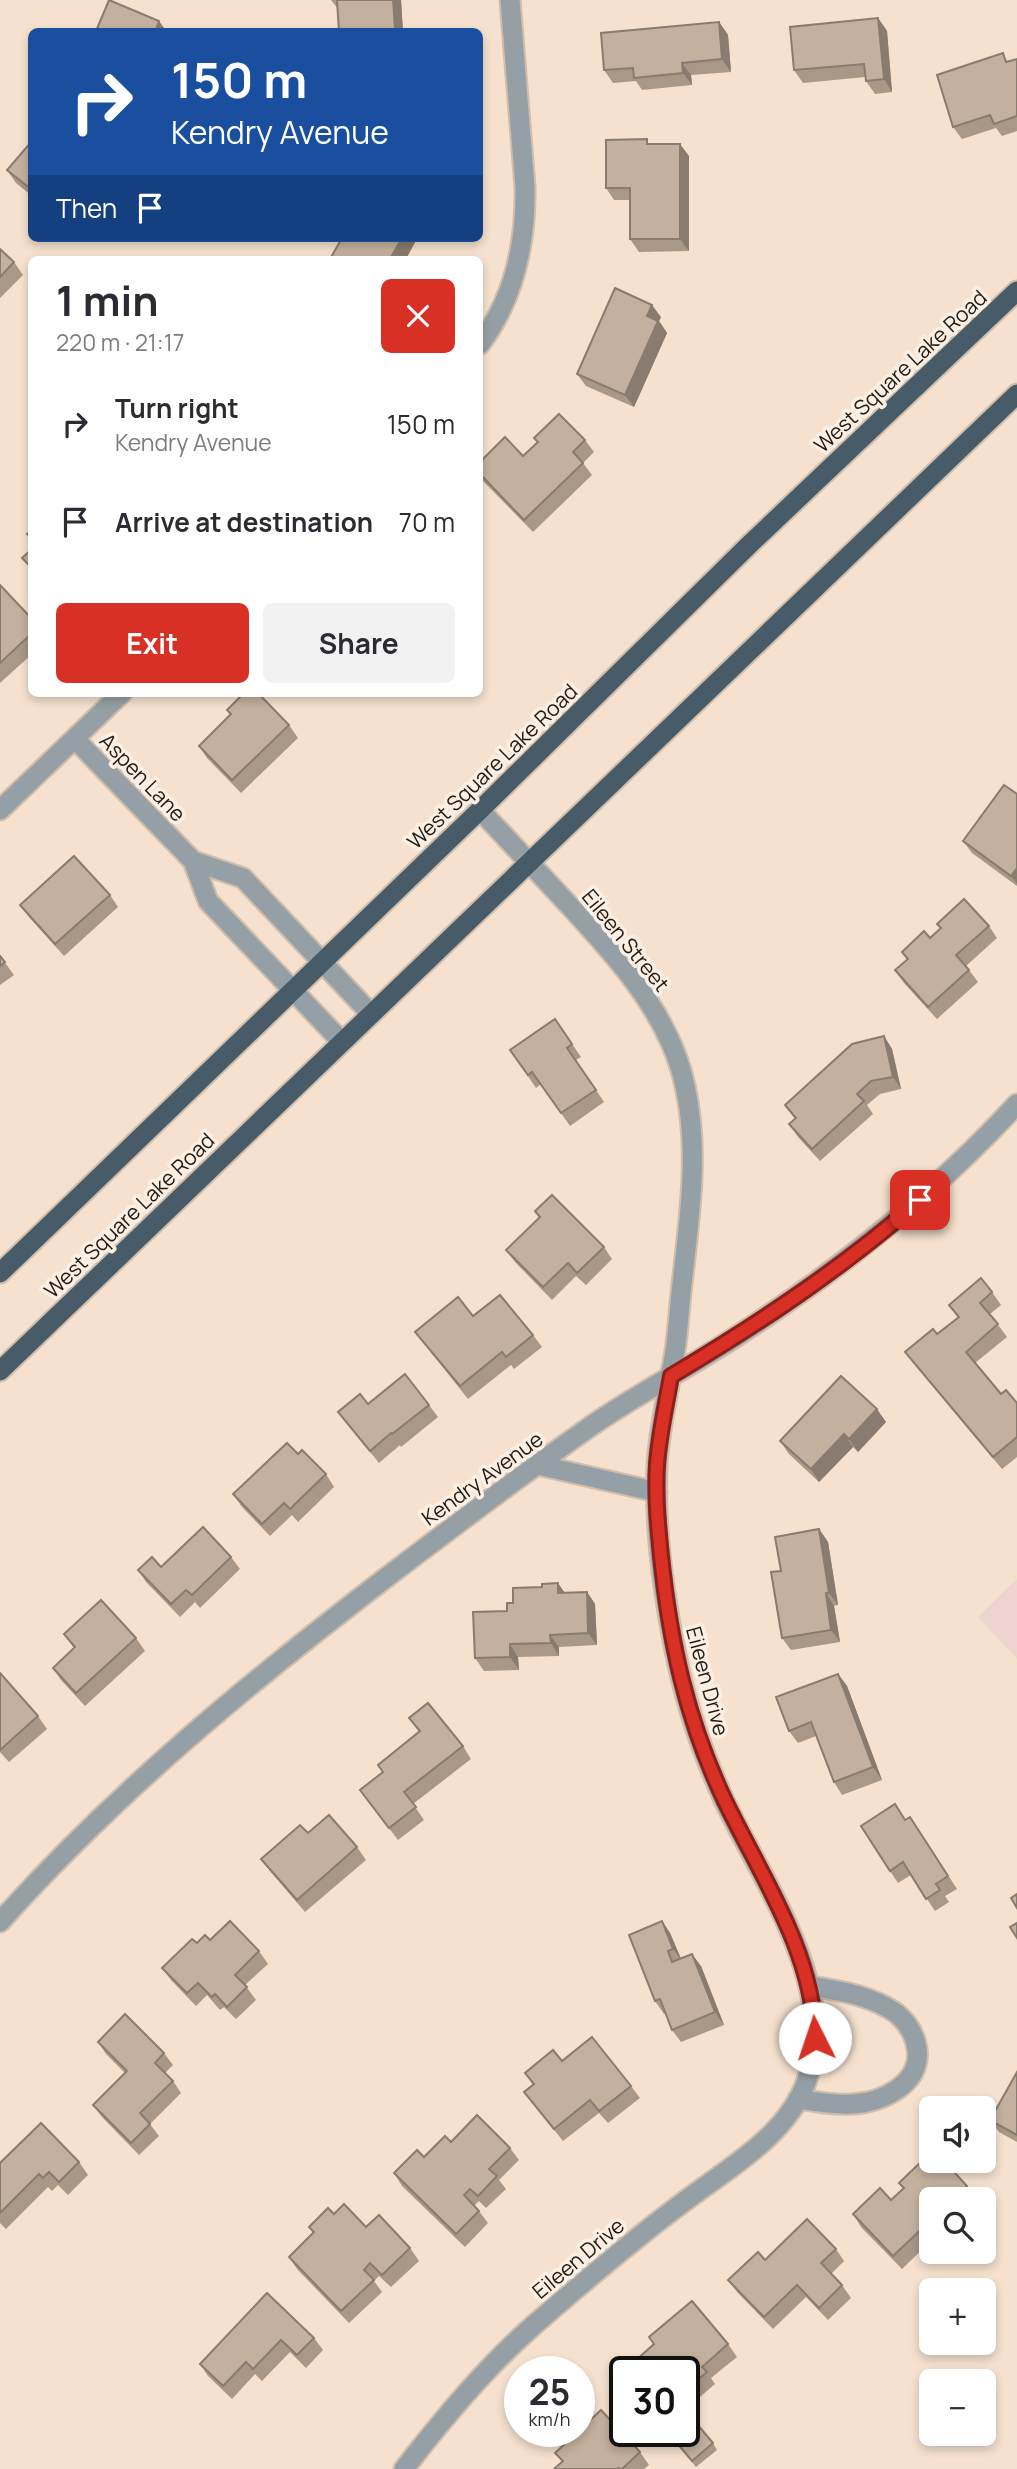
<!DOCTYPE html>
<html lang="en">
<head>
<meta charset="utf-8">
<style>
  :root { --surface:#fff; --page:#f2f2f3; --text:#2b2b33; --muted:#7c7c81; --accent:#d93025 }
  body { margin:0; font-family:Manrope,sans-serif; background:var(--page); color:var(--text); height:100vh; display:flex; flex-direction:column; font-size:26px; white-space:nowrap }
  * { box-sizing:border-box; margin:0 }
  p { font-size:23px; color:var(--muted) }
  .icon { flex:none; width:38px; height:38px; fill:none; stroke:currentColor; stroke-width:2; stroke-linecap:round; stroke-linejoin:round }
  .map { position:relative; flex:1; overflow:hidden }
  .details { position:absolute; left:28px; top:256px; width:455px; height:441px; display:flex; flex-direction:column; background:var(--surface); border-radius:10px; box-shadow:0 4px 10px #0003 }
  .details>* { flex:none }
  .banner { position:absolute; left:28px; top:28px; width:455px; height:214px; border-radius:10px; box-shadow:0 4px 10px #0003; background:#1a4fa0; color:#fff; overflow:hidden }
  .fabs { position:absolute; left:919px; top:2096px; display:grid; gap:14px }
  .fabs a { display:grid; place-items:center; width:77px; height:77px; border-radius:10px; background:var(--surface); box-shadow:0 4px 10px #0003; font-size:35px }
  .speed { position:absolute; left:504px; top:2356px; display:flex; gap:14px; font-size:35px; font-weight:700; text-align:center }
  .speed>* { display:grid; place-content:center; width:91px; height:91px; border-radius:50%; background:var(--surface); box-shadow:0 4px 10px #0003; line-height:1 }
  .speed small { font-size:18px; font-weight:400 }
  .speed .limit { border:4px solid #111; border-radius:10px; background:#fff; color:#111 }
  .pin { position:absolute; display:grid; place-items:center; width:60px; height:60px; color:#fff; margin:-30px; border-radius:14px; box-shadow:0 4px 10px #0006 }
  .me { position:absolute; width:77px; margin:-38px; rotate:356deg; stroke-linejoin:round; filter:drop-shadow(0 0 5px #0008) }
  .turn { display:flex; align-items:center; gap:24px; height:147px; padding:0 28px; font-size:32px }
  .turn .icon { width:91px; height:91px; stroke-width:2.5 }
  .turn b { display:block; font-size:49px; line-height:60px }
  .then { display:flex; align-items:center; height:66px; padding:0 28px; background:#0003; gap:14px; font-size:26px }
  .round { display:grid; place-items:center; flex:none; width:74px; height:74px; border-radius:10px; background:var(--page) }
  .overview { display:flex; align-items:center; justify-content:space-between; height:119px; padding:0 28px }
  h1 { font-size:42px; font-weight:700; line-height:52px }
  .cta { display:flex; gap:14px; margin-top:auto; padding:14px 28px }
  .cta a { flex:1; height:80px; border-radius:10px; background:var(--accent); color:#fff; font-size:28px; font-weight:700; line-height:80px; text-align:center }
  .cta a+a { background:var(--page); color:var(--text) }
  ul { padding:0; list-style:none }
  li { display:flex; align-items:center; gap:21px; height:98px; padding:0 28px }
  li div { flex:1 }
  li b { display:block; font-size:26px }
  li em { font-style:normal }
  .map>svg:first-child { display:block }
  .commercial { fill:#efd4d1 }
  .lines { fill:none; stroke-linecap:round; stroke-linejoin:round }
  .minor-casing { stroke:#cfbdad; stroke-width:23 }
  .trunk-casing { stroke:#cfbdad; stroke-width:23 }
  .minor { stroke:#95a0a6; stroke-width:19 }
  .trunk { stroke:#475c68; stroke-width:19 }
  .wall { fill:#a99788 }
  .shaded-wall { fill:#897b6f }
  .building { fill:#c4b09e; stroke:#897b6f; stroke-width:2 }
  .route-casing { stroke:#8d1f18; stroke-width:18 }
  .route { stroke:#d93025; stroke-width:12 }
  .labels { text-anchor:middle; dominant-baseline:central; stroke-width:7; stroke-linejoin:round; paint-order:stroke }
  .street-label { font-size:21px; fill:#221b14; stroke:#fcf0e4 }
</style>
</head>
<body>
<div class="map">
<svg width="1017" height="2469" viewBox="0 0 1017 2469">
  <rect width="100%" height="100%" fill="#f5e1ce"/>
  <polygon class="commercial" points="1017,1579 1017,1659 978,1617"/>
  <g class="lines">
    <g class="minor-casing">
      <g id="minor">
        <path d="M 480,344 C 514,299 526,242 525,187 L 510,0"/>
        <polyline points="75,739 193,861 208,901 342,1042"/>
        <polyline points="0,810 122,693"/>
        <polyline points="193,861 243,878 371,1014"/>
        <polyline points="538,1465 657,1492"/>
        <path d="M 0,1922 C 116,1792 250,1682 387,1577 C 455,1525 524,1473 594,1424 C 639,1393 688,1368 734,1338 C 838,1271 933,1195 1017,1104"/>
        <path d="M 798,2099 C 816,2102 834,2105 852,2104 C 881,2103 922,2084 917,2049 C 915,2035 907,2022 896,2013 C 870,1995 840,1991 810,1986"/>
        <path d="M 404,2469 C 443,2419 486,2367 534,2325 C 581,2284 628,2244 677,2207 C 723,2171 787,2138 807,2080 C 840,1987 761,1880 723,1798 C 702,1751 688,1711 677,1660 C 664,1598 654,1531 657,1466 C 659,1428 669,1389 675,1351 C 678,1332 679,1312 681,1293 C 689,1219 702,1144 681,1070 C 661,1004 613,953 567,903 C 538,872 509,841 480,810"/>
      </g>
    </g>
    <g class="trunk-casing">
      <g id="trunk">
        <polyline points="0,1273 480,810 750,544 1017,291"/>
        <polyline points="0,1371 1017,394"/>
      </g>
    </g>
    <use href="#minor" class="minor"/>
    <use href="#trunk" class="trunk"/>
  </g>
  <g class="wall">
    <polygon points="331,0 401,0 403,32 339,32 338,9"/>
    <polygon points="878,18 887,31 892,92 875,94 866,81 865,77 803,83 794,70"/>
    <polygon points="719,22 728,35 731,72 691,75 692,85 642,90 636,81 613,83 604,70"/>
    <polygon points="1017,59 1017,131 1002,136 996,128 962,139 953,127 1009,61"/>
    <polygon points="32,141 32,196 16,183 7,170"/>
    <polygon points="651,144 689,156 689,251 639,252 630,239 630,200 614,200 606,188"/>
    <polygon points="0,249 14,262 23,275 0,298"/>
    <polygon points="661,317 659,321 667,333 634,407 586,386 577,374"/>
    <polygon points="534,438 585,440 594,452 583,463 592,475 533,532 482,480 480,476 480,462 523,456 537,443"/>
    <polygon points="0,585 32,619 32,654 0,683"/>
    <polygon points="227,710 289,725 298,738 241,793 207,758 199,746 230,715"/>
    <polygon points="1017,794 1017,886 972,853 963,841"/>
    <polygon points="110,895 118,907 64,956 29,917 20,905"/>
    <polygon points="937,924 989,926 997,938 966,966 978,982 937,1019 904,983 895,970 907,959 902,952 930,938 941,929"/>
    <polygon points="0,956 14,975 0,985"/>
    <polygon points="555,1019 581,1057 576,1060 604,1102 570,1126 541,1084 536,1088 510,1050"/>
    <polygon points="884,1036 892,1049 901,1089 880,1094 867,1105 873,1114 820,1161 798,1137 789,1124 795,1119 785,1105"/>
    <polygon points="535,1211 604,1247 612,1259 586,1285 576,1276 552,1300 515,1262 506,1250 539,1218"/>
    <polygon points="992,1292 1001,1305 990,1314 1007,1337 975,1363 1001,1394 1017,1403 1017,1457 1002,1469 914,1364 905,1352 937,1334 958,1318 949,1305"/>
    <polygon points="473,1316 533,1335 542,1347 514,1369 511,1365 468,1399 415,1332"/>
    <polygon points="368,1404 429,1405 438,1417 401,1447 400,1445 379,1463 338,1412"/>
    <polygon points="886,1422 858,1452 853,1447 819,1482 789,1454 780,1441"/>
    <polygon points="326,1474 334,1487 298,1522 292,1515 270,1536 242,1507 233,1494"/>
    <polygon points="819,1529 828,1542 838,1605 834,1606 840,1642 791,1650 782,1638 781,1571"/>
    <polygon points="231,1557 240,1569 200,1608 195,1602 180,1617 146,1582 138,1570"/>
    <polygon points="587,1592 595,1604 597,1645 559,1647 559,1656 518,1657 519,1670 484,1671 475,1658 513,1603 565,1593"/>
    <polygon points="64,1634 136,1638 145,1651 85,1706 61,1680 53,1668 74,1648"/>
    <polygon points="0,1673 38,1716 47,1729 9,1762 0,1752"/>
    <polygon points="838,1674 847,1686 882,1780 842,1795 834,1782 816,1736 798,1743 789,1731"/>
    <polygon points="409,1718 463,1746 471,1759 413,1804 424,1820 398,1840 360,1790 383,1772 419,1732"/>
    <polygon points="906,1820 919,1830 957,1889 945,1896 949,1902 935,1911 911,1875 898,1883 890,1871"/>
    <polygon points="308,1833 357,1847 366,1860 305,1912 270,1871 261,1859"/>
    <polygon points="662,1921 670,1933 681,1959 701,1966 724,2025 681,2042 672,2030 665,2013 664,2014 655,2001"/>
    <polygon points="210,1940 259,1951 268,1964 245,1985 256,2000 236,2019 224,2007 220,2010 207,1995 196,2006 171,1980 162,1968 197,1943"/>
    <polygon points="98,2042 164,2053 173,2065 165,2073 173,2081 181,2093 150,2124 159,2136 139,2155 102,2117 93,2105 125,2073 106,2054"/>
    <polygon points="562,2061 631,2086 640,2098 608,2123 599,2113 563,2141 524,2092 533,2085 525,2073"/>
    <polygon points="1017,2072 1017,2142 999,2132 990,2120"/>
    <polygon points="451,2142 510,2148 519,2160 499,2180 506,2189 486,2208 479,2201 474,2206 479,2211 488,2223 465,2247 402,2186 394,2173 424,2157"/>
    <polygon points="79,2162 88,2175 68,2195 58,2185 52,2191 48,2187 6,2229 0,2223 0,2163"/>
    <polygon points="899,2183 967,2186 976,2198 974,2200 931,2200 931,2241 902,2269 861,2227 853,2214 891,2200 903,2189"/>
    <polygon points="309,2227 366,2227 410,2248 419,2261 391,2287 379,2276 374,2281 382,2292 349,2323 297,2269 289,2257 313,2233"/>
    <polygon points="836,2249 844,2261 831,2274 842,2285 851,2298 828,2320 806,2297 773,2329 737,2292 728,2280 765,2260"/>
    <polygon points="267,2293 314,2338 323,2350 306,2368 290,2352 262,2381 255,2374 232,2399 208,2376 200,2364"/>
    <polygon points="649,2337 728,2344 737,2357 711,2378 715,2384 687,2408 684,2405 684,2371 644,2371 636,2360 654,2345"/>
    <polygon points="670,2435 713,2443 717,2450 696,2467"/>
    <polygon points="640,2452 649,2465 644,2469 554,2469 562,2462 555,2453"/>
  </g>
  <g class="shaded-wall">
    <polygon points="393,0 401,0 403,32 397,32 395,29"/>
    <polygon points="878,18 887,31 892,92 884,79"/>
    <polygon points="159,21 167,32 155,32"/>
    <polygon points="719,22 728,35 731,72 722,59"/>
    <polygon points="682,63 691,75 692,85 683,73"/>
    <polygon points="680,144 689,156 689,251 680,239"/>
    <polygon points="402,238 417,239 406,259 390,259"/>
    <polygon points="652,305 661,317 659,321 667,333 634,407 625,395 647,316"/>
    <polygon points="1017,868 1017,884 1011,876"/>
    <polygon points="884,1036 892,1049 901,1089 893,1077"/>
    <polygon points="877,1409 886,1422 858,1452 849,1439"/>
    <polygon points="844,1434 853,1447 819,1482 811,1469"/>
    <polygon points="819,1529 828,1542 838,1605 829,1593"/>
    <polygon points="558,1583 567,1596 558,1593"/>
    <polygon points="587,1592 595,1604 597,1645 588,1633"/>
    <polygon points="826,1593 834,1606 840,1642 831,1630"/>
    <polygon points="550,1635 559,1647 559,1656 551,1643"/>
    <polygon points="510,1644 518,1657 519,1670 510,1657"/>
    <polygon points="838,1674 847,1686 882,1780 873,1767"/>
    <polygon points="662,1921 670,1933 682,1961 673,1949"/>
    <polygon points="692,1954 701,1966 724,2025 715,2012"/>
  </g>
  <g class="building">
    <polygon points="109,0 159,21 155,32 96,31"/>
    <polygon points="337,0 393,0 395,29 339,32"/>
    <polygon points="878,18 884,79 866,81 864,64 794,70 790,27"/>
    <polygon points="719,22 722,59 682,63 683,73 634,78 633,68 604,70 601,33"/>
    <polygon points="1003,53 1006,62 1017,59 1017,116 994,124 990,115 953,127 937,75"/>
    <polygon points="647,139 647,144 680,144 680,239 630,239 630,188 606,188 606,140"/>
    <polygon points="32,141 32,190 7,170"/>
    <polygon points="342,238 402,238 390,259 330,259"/>
    <polygon points="0,249 14,262 0,277"/>
    <polygon points="615,288 652,305 647,316 658,321 625,395 577,374"/>
    <polygon points="559,414 585,440 573,452 583,463 524,520 480,474 480,462 505,437 523,456 538,442 534,438"/>
    <polygon points="32,530 32,538 27,534"/>
    <polygon points="32,549 32,568 22,558"/>
    <polygon points="0,585 32,619 32,633 0,663"/>
    <polygon points="244,693 258,693 289,725 232,780 199,746 231,714 227,710"/>
    <polygon points="1004,785 1017,794 1017,868 1011,876 963,841"/>
    <polygon points="74,856 110,895 55,944 20,905"/>
    <polygon points="964,899 989,926 956,955 969,970 928,1007 895,970 908,959 902,952 924,931 930,938 941,928 937,924"/>
    <polygon points="0,956 5,962 0,966"/>
    <polygon points="555,1019 572,1044 567,1048 596,1090 561,1113 532,1072 528,1075 510,1050"/>
    <polygon points="884,1036 893,1077 871,1081 857,1094 864,1101 812,1149 789,1124 796,1118 785,1105 852,1044"/>
    <polygon points="552,1195 604,1247 577,1273 568,1263 543,1287 506,1250 540,1217 535,1211"/>
    <polygon points="981,1278 992,1292 980,1303 998,1324 966,1352 1001,1394 1006,1390 1017,1403 1017,1437 993,1457 905,1352 933,1329 937,1334 959,1317 949,1305"/>
    <polygon points="500,1295 533,1335 506,1357 502,1352 460,1386 415,1332 458,1297 473,1316"/>
    <polygon points="405,1374 429,1405 392,1434 391,1433 370,1451 338,1412 360,1394 368,1404"/>
    <polygon points="841,1376 877,1409 849,1439 844,1434 811,1469 780,1441"/>
    <polygon points="287,1443 298,1454 302,1450 326,1474 290,1509 284,1503 262,1524 233,1494"/>
    <polygon points="203,1527 231,1557 192,1595 186,1590 171,1604 138,1570 152,1557 161,1567"/>
    <polygon points="819,1529 829,1593 826,1593 831,1630 782,1638 771,1572 781,1571 775,1537"/>
    <polygon points="558,1583 558,1593 587,1592 588,1633 550,1635 551,1643 510,1644 510,1657 475,1658 473,1612 507,1611 507,1603 513,1603 513,1588 542,1587 542,1584"/>
    <polygon points="101,1600 136,1638 76,1693 53,1668 75,1647 64,1634"/>
    <polygon points="0,1673 38,1716 0,1750"/>
    <polygon points="838,1674 873,1767 834,1782 811,1722 789,1731 776,1697"/>
    <polygon points="428,1703 463,1746 404,1792 416,1807 389,1828 360,1790 383,1772 378,1765 420,1731 409,1718"/>
    <polygon points="895,1804 905,1820 910,1817 948,1876 936,1884 940,1890 926,1899 903,1862 890,1871 861,1826"/>
    <polygon points="329,1815 357,1847 297,1900 261,1859 300,1825 308,1833"/>
    <polygon points="1017,1894 1017,1908 1011,1898"/>
    <polygon points="230,1921 259,1951 235,1975 247,1987 227,2007 215,1994 212,1997 198,1983 187,1993 162,1968 192,1939 197,1943 205,1935 210,1940"/>
    <polygon points="662,1921 673,1949 668,1951 672,1962 692,1954 715,2012 672,2030 660,1999 655,2001 629,1935"/>
    <polygon points="1017,1923 1017,1938 1010,1927"/>
    <polygon points="125,2014 164,2053 155,2063 173,2081 140,2113 150,2124 131,2143 93,2105 127,2071 98,2042"/>
    <polygon points="592,2037 631,2086 599,2111 590,2100 554,2129 524,2092 534,2084 525,2073 553,2050 562,2061"/>
    <polygon points="1017,2072 1017,2135 990,2120"/>
    <polygon points="477,2115 510,2148 489,2169 497,2176 478,2196 470,2189 464,2195 479,2211 456,2234 394,2173 417,2150 424,2157 445,2136 451,2142"/>
    <polygon points="41,2123 79,2162 59,2182 49,2172 43,2178 39,2174 0,2213 0,2163"/>
    <polygon points="931,2152 931,2161 944,2161 967,2186 952,2200 931,2200 931,2220 893,2256 853,2214 880,2188 891,2200 904,2188 899,2183"/>
    <polygon points="344,2204 366,2227 379,2215 410,2248 382,2275 370,2263 364,2270 374,2280 341,2311 289,2257 314,2232 309,2227 328,2208 334,2214"/>
    <polygon points="807,2219 836,2249 821,2263 842,2285 819,2308 797,2285 764,2317 728,2280 758,2252 765,2260"/>
    <polygon points="267,2293 314,2338 297,2355 281,2340 253,2369 246,2362 223,2386 200,2364"/>
    <polygon points="692,2301 728,2344 702,2367 707,2372 684,2391 684,2371 645,2371 636,2360 654,2344 649,2337"/>
    <polygon points="601,2410 640,2452 622,2469 618,2468 617,2469 554,2469 563,2461 555,2453"/>
    <polygon points="691,2417 713,2443 692,2461 670,2435 675,2431 684,2431 684,2423"/>
  </g>
  <g class="lines">
    <g class="route-casing">
      <path id="route" d="M 815,2038 C 814,1953 761,1876 725,1801 C 687,1721 670,1644 661,1556 C 658,1526 655,1495 657,1465 C 659,1435 666,1405 671,1376 C 758,1324 843,1268 920,1200"/>
    </g>
    <use href="#route" class="route"/>
  </g>
  <g class="labels">
    <g class="street-label">
      <text transform="translate(900 371) rotate(-43)">West Square Lake Road</text>
      <text transform="translate(492 766) rotate(-44)">West Square Lake Road</text>
      <text transform="translate(143 777) rotate(46)">Aspen Lane</text>
      <text transform="translate(626 940) rotate(51)">Eileen Street</text>
      <text transform="translate(129 1215) rotate(-44)">West Square Lake Road</text>
      <text transform="translate(482 1478) rotate(-36)">Kendry Avenue</text>
      <text transform="translate(708 1681) rotate(75)">Eileen Drive</text>
      <text transform="translate(578 2258) rotate(-40)">Eileen Drive</text>
    </g>
  </g>
</svg>
<div class="fabs">
<a><svg class="icon" aria-label="sound" viewBox="0 0 24 24"><path d="M4 9h4l5-4v14l-5-4H4zM17 9q2 3 0 6"/></svg></a>
<a><svg class="icon" aria-label="search" viewBox="0 0 24 24"><circle cx="10" cy="10" r="6"/><path d="M15 15l6 6"/></svg></a>
<a>+</a>
<a>−</a>
</div>
<div class="speed"><div>25<small>km/h</small></div><div class="limit">30</div></div>
<div class="pin" style="left:920px;top:1200px;background:#d93025"><svg class="icon" aria-label="arrive" viewBox="0 0 24 24"><path d="M6 21V4h12l-3 4 3 4H6"/></svg></div>
<svg class="me" style="left:815px;top:2038px" viewBox="-20 -20 40 40"><circle r="19" fill="#fff"/><path d="M0-13L10 11 0 6-10 11z" fill="#d93025"/></svg>
<div class="banner">
<div class="turn"><svg class="icon" aria-label="right" viewBox="0 0 24 24"><path d="M7 20v-9h11M14 6l5 5-5 5"/></svg><div><b>150 m</b>Kendry Avenue</div></div>
<div class="then">Then<svg class="icon" aria-label="arrive" viewBox="0 0 24 24"><path d="M6 21V4h12l-3 4 3 4H6"/></svg></div>
</div>
<section class="details">
<div class="overview"><div><h1>1 min</h1><p>220 m · 21:17</p></div><a class="round" style="background:#d93025;color:#fff"><svg class="icon" aria-label="close" viewBox="0 0 24 24"><path d="M6 6l12 12M18 6L6 18"/></svg></a></div>
<ul>
<li><svg class="icon" aria-label="right" viewBox="0 0 24 24"><path d="M7 20v-9h11M14 6l5 5-5 5"/></svg><div><b>Turn right</b><p>Kendry Avenue</p></div><em>150 m</em></li>
<li><svg class="icon" aria-label="arrive" viewBox="0 0 24 24"><path d="M6 21V4h12l-3 4 3 4H6"/></svg><div><b>Arrive at destination</b></div><em>70 m</em></li>
</ul>
<div class="cta"><a>Exit</a><a>Share</a></div>
</section>
</div>
</body>
</html>
